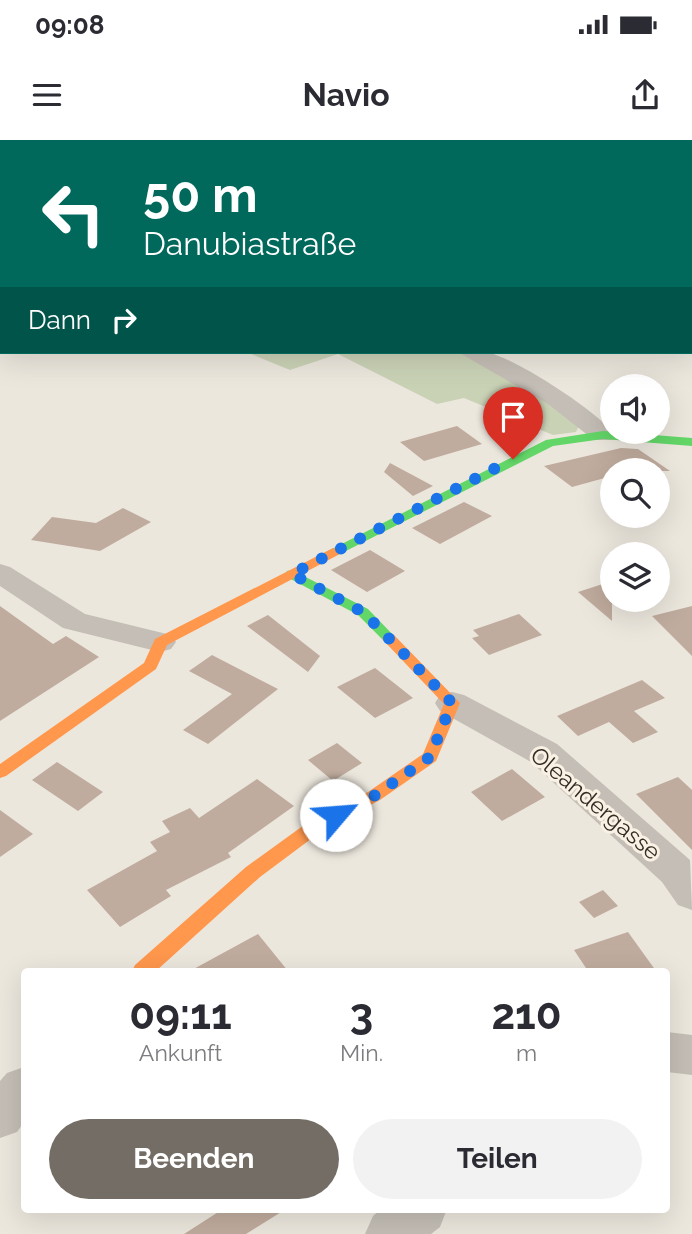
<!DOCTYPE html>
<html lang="de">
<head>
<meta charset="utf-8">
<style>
  :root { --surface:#fff; --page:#f2f2f3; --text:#2b2b33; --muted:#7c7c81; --accent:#746d65 }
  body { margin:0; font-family:Raleway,sans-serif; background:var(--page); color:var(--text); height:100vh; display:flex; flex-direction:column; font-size:26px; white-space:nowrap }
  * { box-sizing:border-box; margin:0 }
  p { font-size:23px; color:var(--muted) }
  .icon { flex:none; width:38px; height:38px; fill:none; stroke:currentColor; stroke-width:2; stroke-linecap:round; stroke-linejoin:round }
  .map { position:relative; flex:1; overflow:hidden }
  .drawer { position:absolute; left:21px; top:828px; width:649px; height:245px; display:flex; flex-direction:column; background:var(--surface); border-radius:7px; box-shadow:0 7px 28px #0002 }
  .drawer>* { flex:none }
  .top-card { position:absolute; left:0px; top:0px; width:693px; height:214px; box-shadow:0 7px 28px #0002; background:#00695c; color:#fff; overflow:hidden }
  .buttons { position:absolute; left:600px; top:234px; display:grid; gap:14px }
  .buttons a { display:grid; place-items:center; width:70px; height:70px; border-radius:50%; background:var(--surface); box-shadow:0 7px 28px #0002; font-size:35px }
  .pin { position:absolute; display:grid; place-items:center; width:60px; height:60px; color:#fff; margin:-72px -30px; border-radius:50% 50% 50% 0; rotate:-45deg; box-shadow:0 0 7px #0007 }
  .pin .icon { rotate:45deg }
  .me { position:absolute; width:77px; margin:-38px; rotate:63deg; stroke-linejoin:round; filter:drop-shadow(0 0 5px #0008) }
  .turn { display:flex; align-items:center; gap:24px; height:147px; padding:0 28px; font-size:32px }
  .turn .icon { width:91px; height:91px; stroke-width:2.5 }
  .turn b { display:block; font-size:49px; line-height:60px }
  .then { display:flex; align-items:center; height:66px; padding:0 28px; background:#0003; gap:14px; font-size:26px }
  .eta { display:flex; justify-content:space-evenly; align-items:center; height:119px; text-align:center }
  .eta b { font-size:42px; font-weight:700; line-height:49px }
  .primary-button { display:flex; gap:14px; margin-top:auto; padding:14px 28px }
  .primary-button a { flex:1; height:80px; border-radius:42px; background:var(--accent); color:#fff; font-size:28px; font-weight:700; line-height:80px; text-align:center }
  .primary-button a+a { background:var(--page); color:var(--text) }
  .status { display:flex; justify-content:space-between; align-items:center; height:49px; padding:0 35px; background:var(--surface); direction:ltr }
  .status svg { height:19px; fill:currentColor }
  header { display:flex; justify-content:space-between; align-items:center; height:91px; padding:0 28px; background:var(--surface); font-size:32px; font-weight:700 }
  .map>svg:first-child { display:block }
  .green { fill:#cad2b6 }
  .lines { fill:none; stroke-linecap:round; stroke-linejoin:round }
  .stream { fill:#99babe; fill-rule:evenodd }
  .building { fill:#c0ac9e }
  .street { fill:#c4beb6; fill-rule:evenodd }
  .fast { fill:#63d668; fill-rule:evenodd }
  .slow { fill:#ff974d; fill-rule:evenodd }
  .route { stroke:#1a73e8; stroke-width:12; stroke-dasharray:0 21.6 }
  .labels { text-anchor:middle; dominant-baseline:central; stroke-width:6; stroke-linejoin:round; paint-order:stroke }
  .street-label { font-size:23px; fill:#342b25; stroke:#f9f1e3 }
</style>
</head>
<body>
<div class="status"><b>09:08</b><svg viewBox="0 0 49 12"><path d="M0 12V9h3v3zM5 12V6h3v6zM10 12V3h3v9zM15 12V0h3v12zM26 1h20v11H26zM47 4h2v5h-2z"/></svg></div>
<header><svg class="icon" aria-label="menu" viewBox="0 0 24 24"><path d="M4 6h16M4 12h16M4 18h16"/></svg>Navio<svg class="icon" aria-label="share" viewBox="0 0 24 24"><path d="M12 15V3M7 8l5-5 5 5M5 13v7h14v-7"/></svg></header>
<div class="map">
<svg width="692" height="1094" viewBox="0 0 692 1094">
  <rect width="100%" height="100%" fill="#ece7dd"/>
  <polygon class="green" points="246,212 459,212 498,229 580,284 576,292 553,295 464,258 437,264 338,214 290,230"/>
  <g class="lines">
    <g class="stream">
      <polygon points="310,0 314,0 312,2 308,2"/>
      <rect x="0" y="95" width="2" height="2"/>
    </g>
  </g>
  <g class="building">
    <polygon points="457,286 482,304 424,321 400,302"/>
    <polygon points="621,308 638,309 670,331 612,331 612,336 572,347 544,326"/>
    <polygon points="390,323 433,346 413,356 384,332"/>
    <polygon points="464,362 492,376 440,404 412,388"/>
    <polygon points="123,368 151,382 100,411 31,400 52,377 96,383"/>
    <polygon points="370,410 405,431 367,452 331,430"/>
    <polygon points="612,441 612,481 578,452"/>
    <polygon points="0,466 53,504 66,496 99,517 0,581"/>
    <polygon points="692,466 692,516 652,476"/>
    <polygon points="519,474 542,495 489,515 472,498 479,496 473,490"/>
    <polygon points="268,475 320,516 308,532 247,486"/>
    <polygon points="212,515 278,549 208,604 183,590 232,554 189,531"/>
    <polygon points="375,528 413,558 375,578 337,547"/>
    <polygon points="642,540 665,558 634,571 658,592 633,603 609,582 578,596 557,576"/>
    <polygon points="337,603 362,623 333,641 308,620"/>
    <polygon points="57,622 103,652 78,671 32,640"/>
    <polygon points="512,629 545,657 502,681 471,652"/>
    <polygon points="678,637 692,650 692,710 636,654"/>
    <polygon points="257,639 294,666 228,713 231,717 166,750 171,756 120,787 87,750 157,711 150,702 170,692 162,681 190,668 199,678"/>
    <polygon points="0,670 33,694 0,717"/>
    <polygon points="603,750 618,766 594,778 579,762"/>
    <polygon points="628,792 656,831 588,831 574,810"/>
    <polygon points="258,794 288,831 190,831"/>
    <polygon points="223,1069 286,1069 246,1094 184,1094"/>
  </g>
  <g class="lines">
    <g class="street">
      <polygon points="16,0 39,0 15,2"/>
      <polygon points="274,0 291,0 273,2"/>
      <polygon points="609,0 628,0 629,2 610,2"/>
      <polygon points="691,25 692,26 692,36 691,36"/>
      <rect x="691" y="61" width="1" height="10"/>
      <polygon points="0,80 2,80 0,91"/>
      <rect x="691" y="97" width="1" height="10"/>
      <path d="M 458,212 C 466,212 477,210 486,212 C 514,217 600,273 615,295 L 612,300 L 594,300 L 548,264 Z"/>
      <polygon points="0,424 10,427 85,474 171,495 176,502 171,509 160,512 63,488 0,446"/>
      <polygon points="452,552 464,555 557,604 690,720 692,770 678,765 662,742 531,622 440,571 435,563 440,555"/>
      <polygon points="667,892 692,895 692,935 667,932"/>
      <polygon points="24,927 24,982 17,992 0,998 0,941 7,933"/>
      <polygon points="381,1069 447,1069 440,1087 431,1094 365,1094 373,1076"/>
    </g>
    <g class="fast">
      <polygon points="603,291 692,298 692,306 603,299 553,306 338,415 328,415 326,412 546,300"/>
      <polygon points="292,430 368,469 396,498 394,501 384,501 358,475 287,437 285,434 287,431"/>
    </g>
    <g class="slow">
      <polygon points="337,0 345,0 336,2"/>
      <polygon points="2,102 2,108 0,109 0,103"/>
      <polygon points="333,408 338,409 340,412 338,415 167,505 156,529 6,636 0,638 0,624 144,523 155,499"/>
      <polygon points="389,493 394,495 460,563 436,621 380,660 323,690 260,737 156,831 132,831 135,825 246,727 311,680 368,652 423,614 444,564 384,501 382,498"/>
    </g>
  </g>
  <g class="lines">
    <polyline class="route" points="336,675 374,656 430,617 452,563 363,472 292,434 513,319"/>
  </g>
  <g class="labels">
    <g class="street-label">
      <text transform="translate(596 663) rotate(40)">Oleandergasse</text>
    </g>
  </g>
</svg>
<div class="buttons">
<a><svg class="icon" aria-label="sound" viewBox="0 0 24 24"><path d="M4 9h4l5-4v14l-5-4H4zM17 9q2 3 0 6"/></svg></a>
<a><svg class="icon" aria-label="search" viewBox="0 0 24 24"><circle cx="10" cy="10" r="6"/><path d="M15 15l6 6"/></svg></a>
<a><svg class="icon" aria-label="layers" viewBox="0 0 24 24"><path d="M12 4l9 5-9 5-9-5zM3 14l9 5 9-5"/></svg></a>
</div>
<div class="pin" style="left:513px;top:319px;background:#d93025"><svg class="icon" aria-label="arrive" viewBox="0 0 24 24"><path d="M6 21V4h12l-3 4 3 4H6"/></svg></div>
<svg class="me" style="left:336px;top:675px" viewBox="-20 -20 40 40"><circle r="19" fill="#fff"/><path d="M0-13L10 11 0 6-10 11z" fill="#1a73e8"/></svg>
<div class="top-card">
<div class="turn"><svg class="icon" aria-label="left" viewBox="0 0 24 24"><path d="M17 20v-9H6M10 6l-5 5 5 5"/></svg><div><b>50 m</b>Danubiastraße</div></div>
<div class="then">Dann<svg class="icon" aria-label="right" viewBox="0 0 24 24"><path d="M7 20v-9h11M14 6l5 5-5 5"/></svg></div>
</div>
<section class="drawer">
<div class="eta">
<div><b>09:11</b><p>Ankunft</p></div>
<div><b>3</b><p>Min.</p></div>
<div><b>210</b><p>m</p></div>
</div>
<div class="primary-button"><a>Beenden</a><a>Teilen</a></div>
</section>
</div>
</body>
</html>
